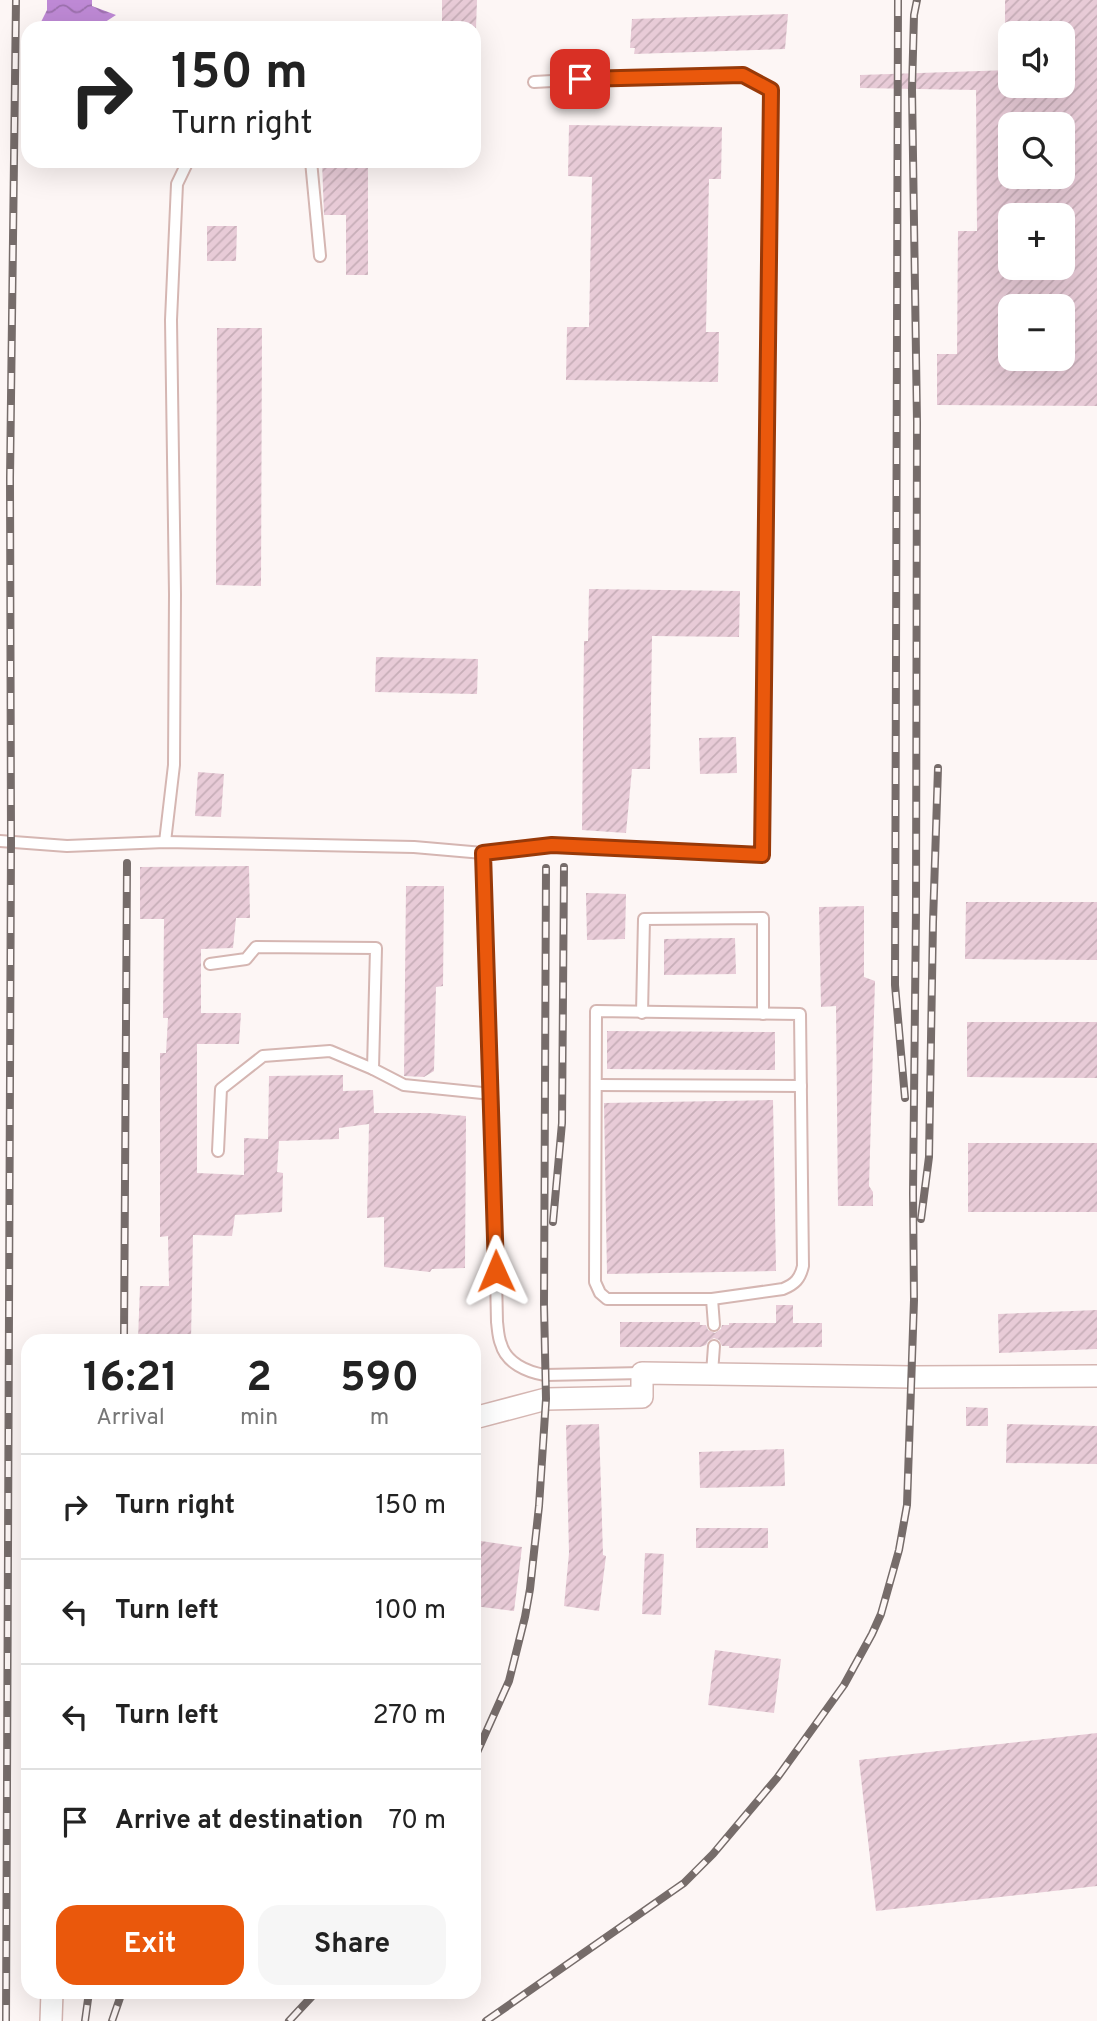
<!DOCTYPE html>
<html lang="en">
<head>
<meta charset="utf-8">
<style>
  :root { --surface:#fff; --page:#f6f6f6; --text:#222; --muted:#767676; --line:#e0e0e0; --accent:#ea580c }
  body { margin:0; font-family:Overpass,sans-serif; background:var(--page); color:var(--text); height:100vh; display:flex; flex-direction:column; font-size:26px; white-space:nowrap }
  * { box-sizing:border-box; margin:0 }
  p { font-size:23px; color:var(--muted) }
  .icon { flex:none; width:38px; height:38px; fill:none; stroke:currentColor; stroke-width:2; stroke-linecap:round; stroke-linejoin:round }
  .map { position:relative; flex:1; overflow:hidden }
  .panel { position:absolute; left:21px; top:1334px; width:460px; height:665px; display:flex; flex-direction:column; background:var(--surface); border-radius:21px; box-shadow:0 7px 28px #0002 }
  .panel>* { flex:none }
  .hud { position:absolute; left:21px; top:21px; width:460px; height:147px; border-radius:21px; box-shadow:0 7px 28px #0002; background:#fff; color:var(--text); overflow:hidden }
  .fabs { position:absolute; left:998px; top:21px; display:grid; gap:14px }
  .fabs a { display:grid; place-items:center; width:77px; height:77px; border-radius:14px; background:var(--surface); box-shadow:0 7px 28px #0002; font-size:35px }
  .pin { position:absolute; display:grid; place-items:center; width:60px; height:60px; color:#fff; margin:-30px; border-radius:14px; box-shadow:0 4px 10px #0006 }
  .me { position:absolute; width:77px; margin:-38px; rotate:359deg; stroke-linejoin:round; filter:drop-shadow(0 0 5px #0008) }
  .turn { display:flex; align-items:center; gap:24px; height:147px; padding:0 35px; font-size:32px }
  .turn .icon { width:91px; height:91px; stroke-width:2.5 }
  .turn b { display:block; font-size:49px; line-height:60px }
  .eta { display:flex; justify-content:space-evenly; align-items:center; height:119px; text-align:center }
  .eta b { font-size:42px; font-weight:700; line-height:49px }
  .action { display:flex; gap:14px; margin-top:auto; padding:14px 35px }
  .action a { flex:1; height:80px; border-radius:21px; background:var(--accent); color:#fff; font-size:28px; font-weight:700; line-height:80px; text-align:center }
  .action a+a { background:var(--page); color:var(--text) }
  ul { padding:0; list-style:none }
  li { display:flex; align-items:center; gap:21px; height:105px; padding:0 35px; border-top:2px solid var(--line) }
  li div { flex:1 }
  li b { display:block; font-size:26px }
  li em { font-style:normal }
  .map>svg:first-child { display:block }
  .water { fill:url(#water-waves) }
  .building { fill:url(#building-hatch); fill-rule:evenodd }
  .lines { fill:none; stroke-linecap:round; stroke-linejoin:round }
  .service-casing { stroke:#d5b6b2; stroke-width:14 }
  .minor-casing { stroke:#d5b6b2; stroke-width:24 }
  .service { stroke:#fff; stroke-width:10 }
  .minor { stroke:#fff; stroke-width:21 }
  .rail-casing { stroke:#766c6a; stroke-width:8 }
  .rail { stroke:#fdf6f5; stroke-width:5; stroke-dasharray:16; stroke-linecap:butt }
  .route-casing { stroke:#983908; stroke-width:18 }
  .route { stroke:#ea580c; stroke-width:12 }
</style>
</head>
<body>
<div class="map">
<svg width="1097" height="2021" viewBox="0 0 1097 2021">
  <defs>
    <pattern id="water-waves" width="16" height="10" patternUnits="userSpaceOnUse" patternTransform="scale(1.75)"><rect width="16" height="10" fill="#be89d5"/><path d="M0 5q4-4 8 0t8 0" fill="none" stroke="#9b70ac"/></pattern>
    <pattern id="building-hatch" width="6" height="6" patternUnits="userSpaceOnUse" patternTransform="scale(1.75)"><rect width="6" height="6" fill="#e8cbd7"/><path d="M-1 1l2-2M0 6l6-6M5 7l2-2" fill="none" stroke="#c7aeb8"/></pattern>
  </defs>
  <rect width="100%" height="100%" fill="#fdf6f5"/>
  <polygon class="water" points="47,0 92,0 92,6 116,15 96,28 38,28 47,10"/>
  <g class="building">
    <polygon points="442,0 477,0 476,28 442,28"/>
    <path d="M 1005,0 L 1097,0 L 1097,406 L 937,405 L 937,354 L 957,354 L 958,231 L 977,231 L 976,90 L 860,88 L 860,75 L 1010,70 L 1010,86 L 1062,86 L 1062,33 L 1005,33 ZM 1010,124 L 1062,124 L 1062,177 L 1010,177 ZM 1010,215 L 1062,215 L 1062,268 L 1010,268 ZM 1010,306 L 1062,306 L 1062,359 L 1010,359 Z"/>
    <polygon points="788,14 785,49 634,54 635,48 630,48 632,19"/>
    <polygon points="569,125 722,127 721,179 709,179 706,332 719,332 718,382 566,380 567,327 589,327 592,177 568,176"/>
    <polygon points="322,161 368,161 368,275 346,275 346,215 324,215"/>
    <polygon points="207,226 237,226 236,261 207,261"/>
    <polygon points="217,328 262,328 261,586 216,585"/>
    <polygon points="589,589 740,591 739,637 652,636 650,769 632,769 626,833 582,830 584,641 588,641"/>
    <polygon points="376,657 478,659 477,694 375,692"/>
    <polygon points="736,737 737,773 700,774 699,738"/>
    <polygon points="198,772 224,774 221,817 195,816"/>
    <polygon points="249,866 250,918 236,918 233,948 201,949 201,1013 241,1013 239,1044 197,1044 197,1173 244,1175 244,1138 268,1139 269,1076 343,1075 343,1091 373,1090 374,1113 428,1113 466,1116 465,1268 432,1269 430,1272 384,1267 384,1217 367,1218 369,1124 339,1128 339,1139 279,1141 277,1172 283,1173 282,1212 235,1215 232,1236 193,1235 191,1340 138,1340 140,1286 169,1286 168,1236 160,1237 160,1053 166,1053 168,1018 163,1018 164,919 140,919 140,867"/>
    <polygon points="406,886 444,886 443,986 436,987 434,1071 424,1077 404,1076"/>
    <polygon points="586,893 626,894 625,939 587,940"/>
    <polygon points="966,902 1097,902 1097,960 965,959"/>
    <polygon points="864,906 864,977 875,981 869,1186 873,1192 873,1206 838,1206 836,1006 821,1007 819,907"/>
    <polygon points="735,938 736,974 664,975 664,939"/>
    <polygon points="967,1022 1097,1022 1097,1078 967,1077"/>
    <polygon points="607,1031 775,1032 775,1070 607,1069"/>
    <polygon points="773,1100 776,1271 607,1274 604,1103"/>
    <rect x="968" y="1143" width="129" height="69"/>
    <polygon points="776,1305 793,1305 793,1323 822,1323 822,1347 729,1348 729,1346 722,1346 719,1340 714,1338 708,1341 706,1345 700,1347 620,1347 620,1322 700,1322 700,1325 706,1325 708,1330 715,1333 721,1329 722,1325 729,1325 729,1323 776,1323"/>
    <polygon points="1097,1310 1097,1349 999,1353 998,1314"/>
    <polygon points="966,1407 988,1408 988,1426 966,1426"/>
    <polygon points="599,1424 603,1555 606,1556 599,1611 564,1606 569,1553 566,1425"/>
    <polygon points="1007,1424 1097,1426 1097,1464 1006,1463"/>
    <polygon points="784,1449 785,1486 700,1488 699,1452"/>
    <rect x="696" y="1528" width="72" height="20"/>
    <polygon points="474,1540 522,1547 514,1611 474,1606"/>
    <polygon points="645,1553 664,1554 661,1615 642,1614"/>
    <polygon points="715,1650 781,1659 774,1713 708,1705"/>
    <polygon points="1097,1733 1097,1886 876,1911 859,1760"/>
  </g>
  <g class="lines">
    <g class="service-casing">
      <g id="service">
        <polyline points="311,161 320,256"/>
        <path d="M 0,841 L 67,846 L 165,842 L 414,847 L 483,853 L 492,1094 L 497,1322 C 498,1329 498,1337 501,1344 C 506,1363 527,1372 545,1375 L 642,1373"/>
        <polyline points="165,842 174,765 175,594 171,320 177,184 188,161"/>
        <polyline points="483,853 552,845 762,855 771,90 743,74 626,77 534,82"/>
        <polyline points="210,964 246,959 256,947 376,948 373,1069 404,1085 492,1094"/>
        <path d="M 596,1011 L 800,1014 L 803,1266 C 800,1279 795,1284 783,1289 L 712,1299 L 607,1299 L 600,1293 L 595,1282 Z"/>
        <polyline points="642,1013 644,919 763,918 763,1014"/>
        <polyline points="596,1085 801,1086"/>
        <polyline points="218,1151 221,1089 263,1056 330,1051 373,1069"/>
        <polyline points="712,1299 714,1325"/>
        <polyline points="712,1373 714,1346"/>
      </g>
    </g>
    <g class="minor-casing">
      <g id="minor">
        <polyline points="474,1418 546,1399 642,1397 642,1373 912,1377 1097,1376"/>
        <polyline points="51,2021 52,1992"/>
      </g>
    </g>
    <use href="#service" class="service"/>
    <use href="#minor" class="minor"/>
    <g class="rail-casing">
      <g id="rail">
        <polyline points="898,0 895,985 905,1098"/>
        <polyline points="921,1219 929,1157 933,922 938,768"/>
        <polyline points="553,1222 562,1123 564,867"/>
        <polyline points="124,1340 127,863"/>
        <polyline points="474,1759 509,1681 525,1617 530,1589 539,1506 546,1399 544,1305 546,868"/>
        <polyline points="6,2021 11,842 10,478 16,0"/>
        <polyline points="85,2021 89,1992"/>
        <polyline points="112,2021 122,1992"/>
        <polyline points="289,2021 316,1992"/>
        <polyline points="486,2021 684,1883 713,1854 777,1778 844,1685 872,1634 881,1614 899,1550 907,1505 914,1300 913,1193 916,910 917,422 912,89 914,15 917,0"/>
      </g>
    </g>
    <use href="#rail" class="rail"/>
  </g>
  <g class="lines">
    <g class="route-casing">
      <polyline id="route" points="496,1271 483,853 552,845 762,855 771,90 743,75 580,79"/>
    </g>
    <use href="#route" class="route"/>
  </g>
</svg>
<div class="fabs">
<a><svg class="icon" aria-label="sound" viewBox="0 0 24 24"><path d="M4 9h4l5-4v14l-5-4H4zM17 9q2 3 0 6"/></svg></a>
<a><svg class="icon" aria-label="search" viewBox="0 0 24 24"><circle cx="10" cy="10" r="6"/><path d="M15 15l6 6"/></svg></a>
<a>+</a>
<a>−</a>
</div>
<div class="pin" style="left:580px;top:79px;background:#d93025"><svg class="icon" aria-label="arrive" viewBox="0 0 24 24"><path d="M6 21V4h12l-3 4 3 4H6"/></svg></div>
<svg class="me" style="left:496px;top:1271px" viewBox="-20 -20 40 40"><path d="M0-17L14 15 0 8-14 15z" fill="#ea580c" stroke="#fff" stroke-width="4"/></svg>
<div class="hud">
<div class="turn"><svg class="icon" aria-label="right" viewBox="0 0 24 24"><path d="M7 20v-9h11M14 6l5 5-5 5"/></svg><div><b>150 m</b>Turn right</div></div>
</div>
<section class="panel">
<div class="eta">
<div><b>16:21</b><p>Arrival</p></div>
<div><b>2</b><p>min</p></div>
<div><b>590</b><p>m</p></div>
</div>
<ul>
<li><svg class="icon" aria-label="right" viewBox="0 0 24 24"><path d="M7 20v-9h11M14 6l5 5-5 5"/></svg><div><b>Turn right</b></div><em>150 m</em></li>
<li><svg class="icon" aria-label="left" viewBox="0 0 24 24"><path d="M17 20v-9H6M10 6l-5 5 5 5"/></svg><div><b>Turn left</b></div><em>100 m</em></li>
<li><svg class="icon" aria-label="left" viewBox="0 0 24 24"><path d="M17 20v-9H6M10 6l-5 5 5 5"/></svg><div><b>Turn left</b></div><em>270 m</em></li>
<li><svg class="icon" aria-label="arrive" viewBox="0 0 24 24"><path d="M6 21V4h12l-3 4 3 4H6"/></svg><div><b>Arrive at destination</b></div><em>70 m</em></li>
</ul>
<div class="action"><a>Exit</a><a>Share</a></div>
</section>
</div>
</body>
</html>
